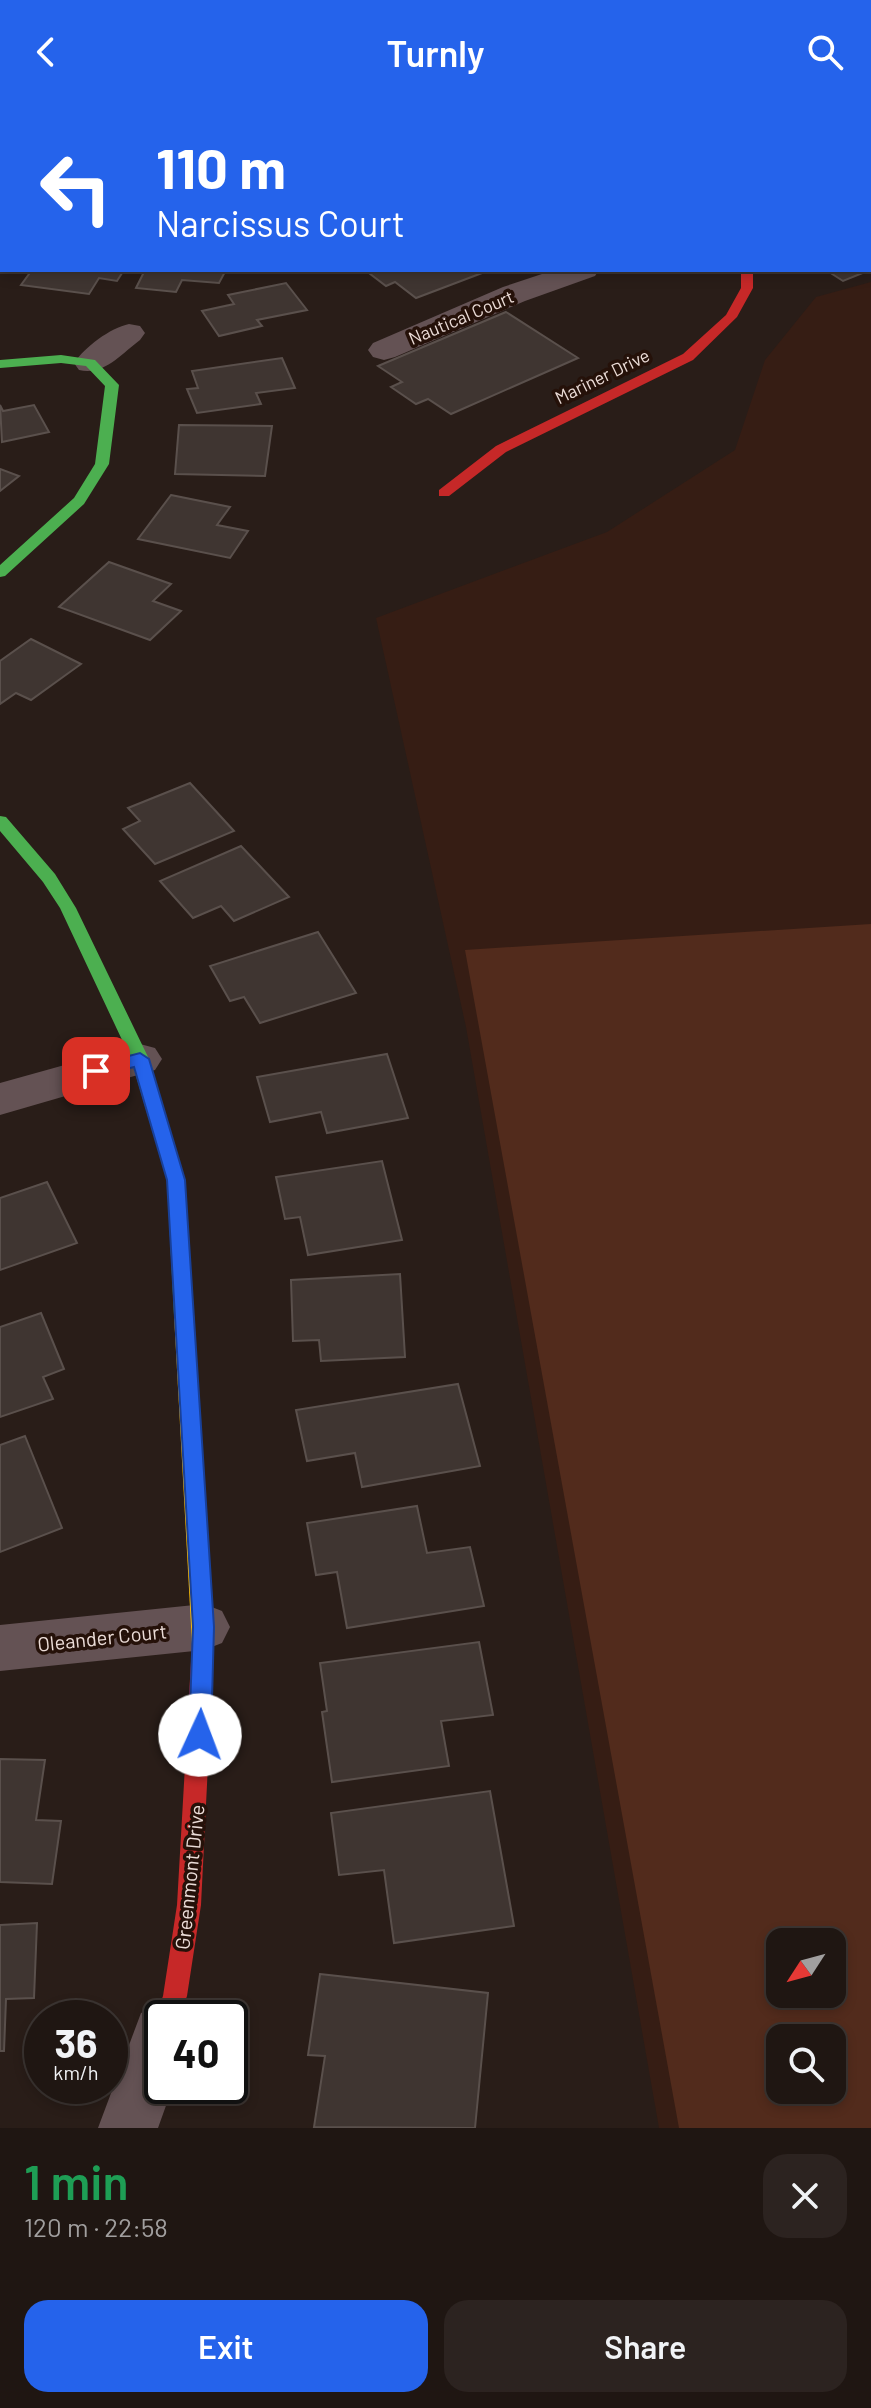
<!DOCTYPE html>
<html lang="en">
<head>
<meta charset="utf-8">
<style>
  :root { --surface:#1f1612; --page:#2c2320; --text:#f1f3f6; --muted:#a19f9f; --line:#3c3532; --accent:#2563eb }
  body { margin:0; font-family:Barlow,sans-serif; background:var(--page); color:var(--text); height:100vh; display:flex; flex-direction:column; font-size:30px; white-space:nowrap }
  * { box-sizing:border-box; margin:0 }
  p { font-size:26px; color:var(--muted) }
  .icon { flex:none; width:44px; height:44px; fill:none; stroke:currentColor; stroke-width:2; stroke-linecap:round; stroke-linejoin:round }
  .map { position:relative; height:2024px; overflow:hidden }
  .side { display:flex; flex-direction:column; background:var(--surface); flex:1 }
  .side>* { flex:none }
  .guide { position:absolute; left:0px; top:0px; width:872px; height:168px; box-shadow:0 4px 12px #0003,0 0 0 2px var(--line); background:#2563eb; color:#fff; overflow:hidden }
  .needle { width:52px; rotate:234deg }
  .controls { position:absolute; left:766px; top:1824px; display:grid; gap:16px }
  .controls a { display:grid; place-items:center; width:80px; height:80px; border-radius:16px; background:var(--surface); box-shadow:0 4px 12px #0003,0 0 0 2px var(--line); font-size:40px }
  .speed { position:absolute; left:24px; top:1896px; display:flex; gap:16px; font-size:40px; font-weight:700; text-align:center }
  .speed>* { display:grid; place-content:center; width:104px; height:104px; border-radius:50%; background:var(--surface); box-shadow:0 4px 12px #0003,0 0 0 2px var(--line); line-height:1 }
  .speed small { font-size:20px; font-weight:400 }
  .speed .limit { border:4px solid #111; border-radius:12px; background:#fff; color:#111 }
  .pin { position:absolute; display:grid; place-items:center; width:68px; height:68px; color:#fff; margin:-34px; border-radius:16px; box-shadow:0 4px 12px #0006 }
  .me { position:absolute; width:88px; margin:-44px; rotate:2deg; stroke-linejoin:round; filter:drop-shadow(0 0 6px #0008) }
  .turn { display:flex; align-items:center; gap:28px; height:168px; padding:0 24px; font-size:36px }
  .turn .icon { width:104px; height:104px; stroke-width:2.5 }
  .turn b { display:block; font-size:56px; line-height:68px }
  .round { display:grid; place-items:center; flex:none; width:84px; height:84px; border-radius:24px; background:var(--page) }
  .overview { display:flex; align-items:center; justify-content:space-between; height:136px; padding:0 24px }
  h1 { font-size:48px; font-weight:600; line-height:60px; color:#1e9e55 }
  .primary-button { display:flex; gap:16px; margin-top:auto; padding:16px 24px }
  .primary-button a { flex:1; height:92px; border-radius:24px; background:var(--accent); color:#fff; font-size:32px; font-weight:600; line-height:92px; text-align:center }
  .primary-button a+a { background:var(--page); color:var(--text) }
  header { display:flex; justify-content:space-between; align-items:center; height:104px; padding:0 24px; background:var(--accent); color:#fff; font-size:36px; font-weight:600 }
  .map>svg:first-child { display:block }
  .built { fill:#361d14; fill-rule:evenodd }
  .green { fill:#522b1c; fill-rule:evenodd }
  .building { fill:#3f3531; stroke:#5a504c; stroke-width:2 }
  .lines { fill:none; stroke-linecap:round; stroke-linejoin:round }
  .street { fill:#645254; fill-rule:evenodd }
  .fast { fill:#4caf50; fill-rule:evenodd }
  .slow { fill:#ffc107; fill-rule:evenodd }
  .jam { fill:#c62828; fill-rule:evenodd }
  .route { fill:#2563eb; stroke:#184099; stroke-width:2 }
  .labels { text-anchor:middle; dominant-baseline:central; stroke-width:7; stroke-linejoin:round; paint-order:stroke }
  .far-street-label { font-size:18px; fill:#ebdcd7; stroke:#251109 }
  .street-label { font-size:20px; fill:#ebdcd7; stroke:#251109 }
</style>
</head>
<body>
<header><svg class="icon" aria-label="back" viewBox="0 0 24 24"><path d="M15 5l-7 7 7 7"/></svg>Turnly<svg class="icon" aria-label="search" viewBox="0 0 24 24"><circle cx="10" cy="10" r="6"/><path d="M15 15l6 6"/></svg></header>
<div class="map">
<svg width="871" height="2024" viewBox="0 0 871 2024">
  <rect width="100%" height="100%" fill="#291d18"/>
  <path class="built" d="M 871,178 L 871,2024 L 659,2024 L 466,923 L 376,514 L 607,428 L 735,346 L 765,256 L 816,193 ZM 780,1838 L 832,1838 L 832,1890 L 780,1890 ZM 780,1934 L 832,1934 L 832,1986 L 780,1986 Z"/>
  <path class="green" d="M 871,820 L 871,2024 L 679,2024 L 465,846 ZM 780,1838 L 832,1838 L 832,1890 L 780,1890 ZM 780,1934 L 832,1934 L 832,1986 L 780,1986 Z"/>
  <g class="building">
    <polygon points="32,166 124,166 117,177 99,174 89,190 21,181"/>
    <polygon points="145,166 226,166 219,179 182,176 176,188 136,184"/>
    <polygon points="365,166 490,166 416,194 395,178 386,182"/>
    <polygon points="826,166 870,166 843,177"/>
    <polygon points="286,179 307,206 257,216 262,222 219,232 202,207 234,200 228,191"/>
    <polygon points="506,208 578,254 451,310 428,295 416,300 391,283 402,278 378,262"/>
    <polygon points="282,254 295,284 256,289 261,300 197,309 187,285 198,284 192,267"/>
    <polygon points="0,301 3,307 34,301 49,328 2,338"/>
    <polygon points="179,321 272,322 265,372 175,370"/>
    <polygon points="0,365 19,372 0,387"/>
    <polygon points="171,391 230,403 217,421 248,427 230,454 138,435"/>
    <polygon points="109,458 171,480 153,497 181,507 150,536 59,503"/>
    <polygon points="31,535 81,560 31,596 16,589 0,600 0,557"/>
    <polygon points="190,679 234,727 155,760 123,725 140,717 128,704"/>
    <polygon points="241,742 289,793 234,817 221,802 193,814 160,777"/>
    <polygon points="318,828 356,889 260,919 244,893 230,897 210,862"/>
    <polygon points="387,950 408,1014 327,1029 321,1008 270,1018 257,973"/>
    <polygon points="382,1057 402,1136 308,1151 300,1113 285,1115 276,1073"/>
    <polygon points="47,1078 77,1139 0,1166 0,1094"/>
    <polygon points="400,1170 405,1253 321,1257 319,1236 293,1237 291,1176"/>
    <polygon points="41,1209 64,1265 43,1273 53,1295 0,1313 0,1223"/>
    <polygon points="458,1280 480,1362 362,1383 355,1349 307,1357 296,1306"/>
    <polygon points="25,1332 62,1424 0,1448 0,1341"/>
    <polygon points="417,1402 427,1449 470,1443 484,1502 347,1524 337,1468 316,1471 307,1419"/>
    <polygon points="479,1538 493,1611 441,1617 449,1662 332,1678 322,1608 327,1607 320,1559"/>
    <polygon points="0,1655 45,1656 36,1716 61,1717 52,1780 0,1778"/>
    <polygon points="490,1687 514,1822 394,1839 384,1766 339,1771 331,1709"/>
    <polygon points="37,1819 34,1894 6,1895 4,1947 0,1947 0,1821"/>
    <polygon points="320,1870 488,1889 475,2024 314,2023 325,1952 308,1951"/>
  </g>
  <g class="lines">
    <g class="street">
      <polygon points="493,0 526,0 492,2"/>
      <polygon points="535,0 566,0 567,2 537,2"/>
      <polygon points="705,0 737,0 704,2"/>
      <polygon points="760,0 791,0 792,2 762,2"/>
      <polygon points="871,0 871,16 870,16 870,2 860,2"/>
      <rect x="870" y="75" width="1" height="18"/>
      <polygon points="554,166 599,166 595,172 525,197 395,253 384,256 373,253 368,246 373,239 503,183"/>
      <path d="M 129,220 L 140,222 L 145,229 L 140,236 C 121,250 104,272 79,266 L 74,259 C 85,243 110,224 129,220 Z"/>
      <polygon points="140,940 155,944 162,955 155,966 0,1011 0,979"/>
      <polygon points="204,1500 222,1507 230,1523 222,1539 204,1546 0,1567 0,1521"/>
      <polygon points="162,1900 183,1909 185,1914 162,1914 162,1982 173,1982 158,2024 98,2024 141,1909"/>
    </g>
    <g class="fast">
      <polygon points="61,251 95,256 119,281 109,360 84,400 5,472 0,473 0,461 74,394 95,360 105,282 86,262 61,259 0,264 0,256"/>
      <polygon points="0,712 6,713 55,770 76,804 149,955 185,1076 194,1211 191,1216 177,1216 174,1211 167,1076 131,955 60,804 43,778 0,727"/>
    </g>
    <polygon class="slow" points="184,1203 191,1206 194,1211 214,1540 211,1547 203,1549 195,1547 192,1540 174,1211 177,1206"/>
    <g class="jam">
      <polygon points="741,166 753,166 753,184 737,213 693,256 506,348 449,392 439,392 439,386 496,342 683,250 726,211 741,184"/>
      <polygon points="203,1531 211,1533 214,1540 201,1801 187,1892 179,1914 162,1914 162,1924 155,1914 163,1892 177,1801 192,1540 195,1533"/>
    </g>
  </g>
  <polygon class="route" points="140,949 149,955 185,1076 214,1523 211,1631 208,1638 200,1641 192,1638 189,1631 193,1523 167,1076 134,963 96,973 87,967 90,962"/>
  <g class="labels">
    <g class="far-street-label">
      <text transform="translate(461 213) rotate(-23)">Nautical Court</text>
      <text transform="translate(602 272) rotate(-26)">Mariner Drive</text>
    </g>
    <g class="street-label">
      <text transform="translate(102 1533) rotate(-6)">Oleander Court</text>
      <text transform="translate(189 1773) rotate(-84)">Greenmont Drive</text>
    </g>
  </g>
</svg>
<div class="controls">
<a><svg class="needle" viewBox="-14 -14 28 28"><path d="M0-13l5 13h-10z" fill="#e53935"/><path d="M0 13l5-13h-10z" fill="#a19f9f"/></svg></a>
<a><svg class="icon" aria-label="search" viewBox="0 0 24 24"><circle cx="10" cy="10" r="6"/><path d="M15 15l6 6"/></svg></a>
</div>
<div class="speed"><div>36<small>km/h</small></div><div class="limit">40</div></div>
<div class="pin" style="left:96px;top:967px;background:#d93025"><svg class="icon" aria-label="arrive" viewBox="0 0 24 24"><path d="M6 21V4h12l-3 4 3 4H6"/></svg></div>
<svg class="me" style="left:200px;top:1631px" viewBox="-20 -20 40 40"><circle r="19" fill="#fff"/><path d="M0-13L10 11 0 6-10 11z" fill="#2563eb"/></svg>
<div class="guide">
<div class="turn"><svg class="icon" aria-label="left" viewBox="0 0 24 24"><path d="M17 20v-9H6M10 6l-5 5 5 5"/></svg><div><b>110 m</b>Narcissus Court</div></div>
</div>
</div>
<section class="side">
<div class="overview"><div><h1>1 min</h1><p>120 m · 22:58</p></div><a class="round"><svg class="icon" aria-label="close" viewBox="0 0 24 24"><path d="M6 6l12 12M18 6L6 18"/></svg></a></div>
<div class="primary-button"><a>Exit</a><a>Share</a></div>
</section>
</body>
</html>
